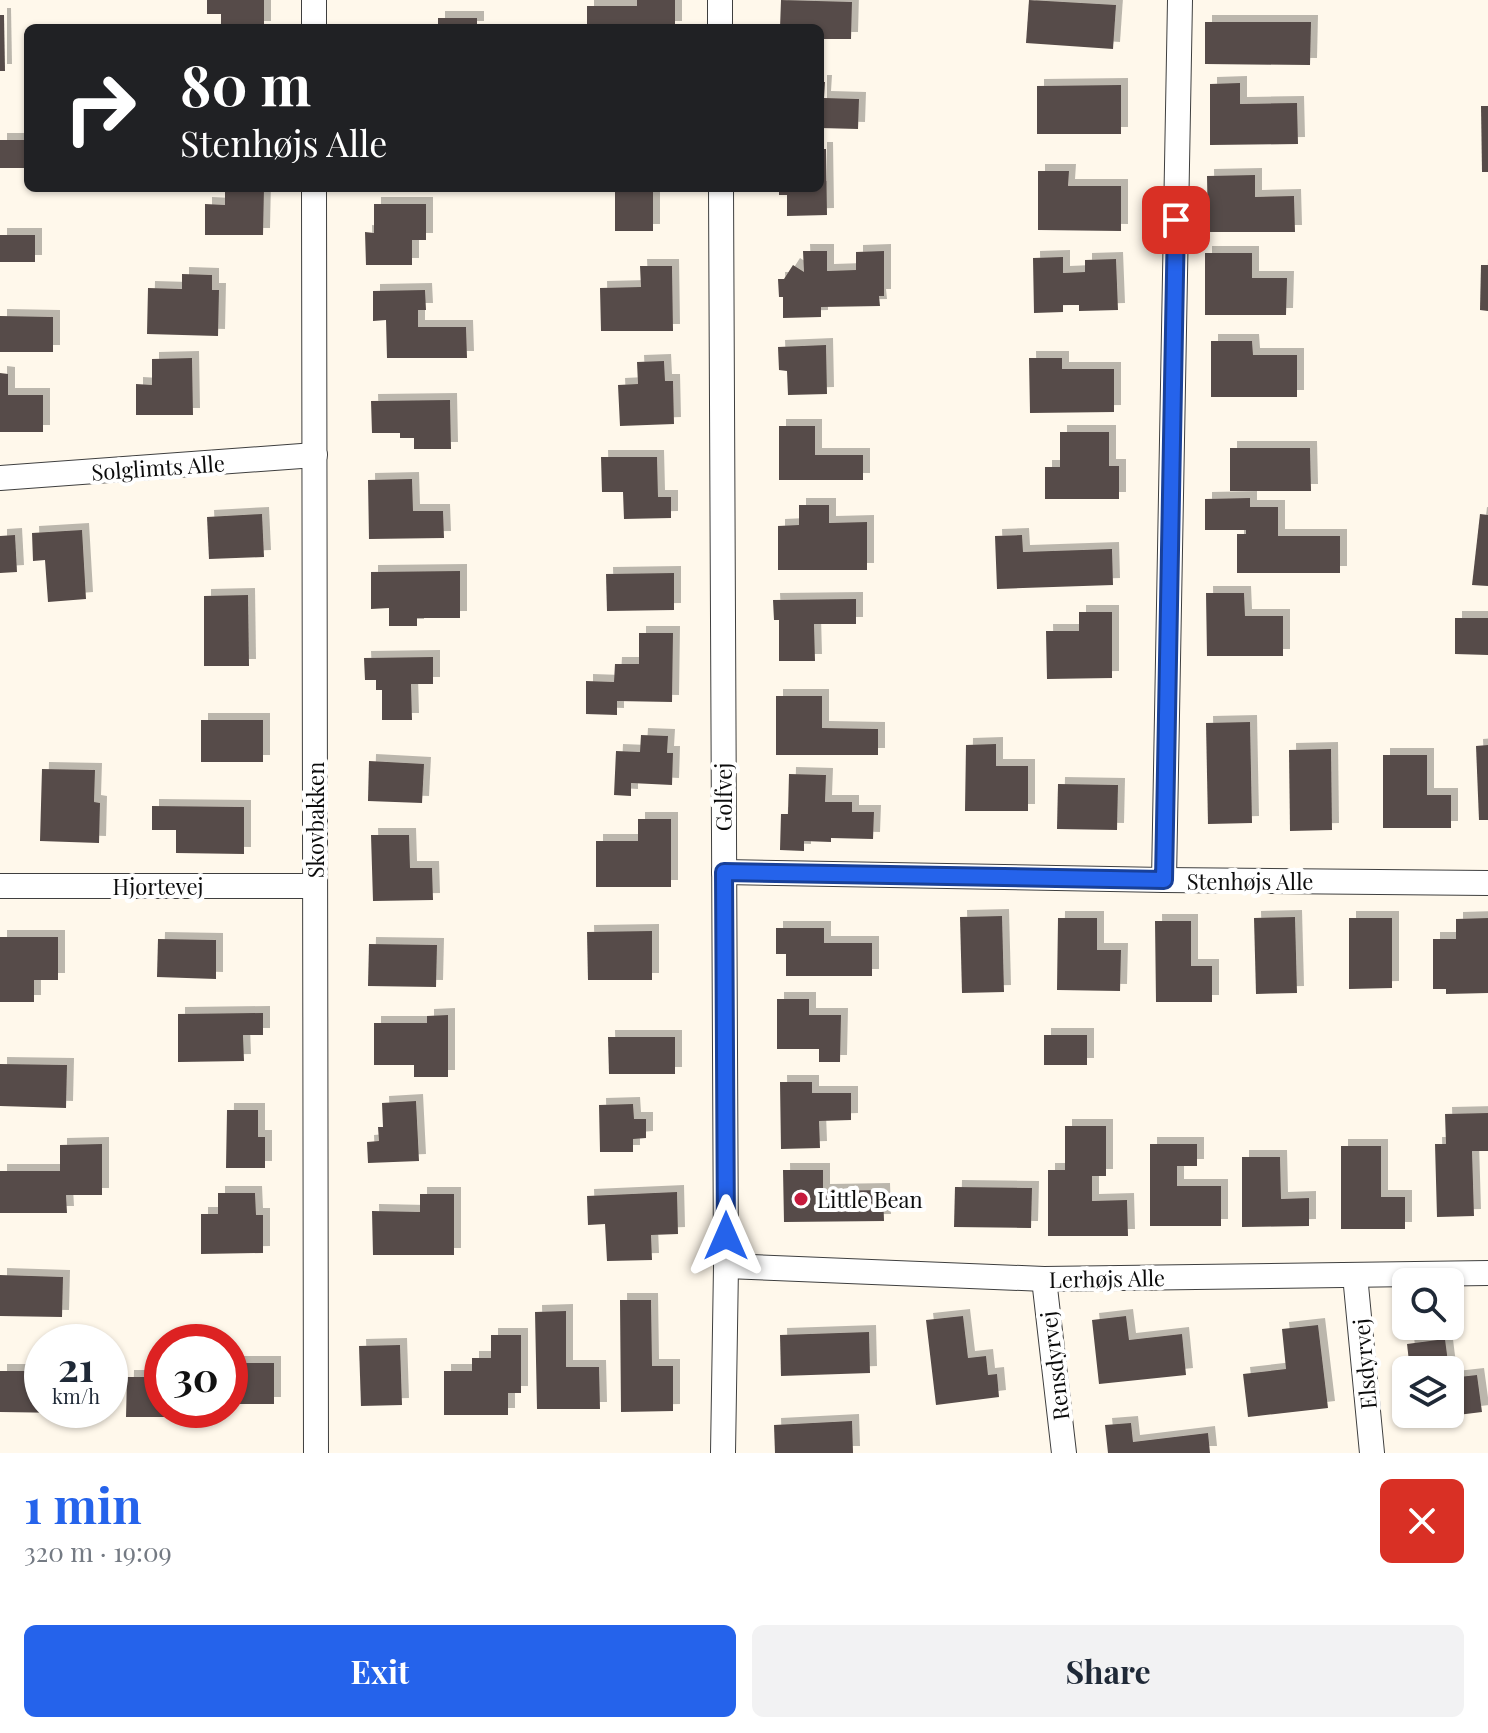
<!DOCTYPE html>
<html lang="en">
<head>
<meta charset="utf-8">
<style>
  :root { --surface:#fff; --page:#f2f2f3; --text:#1f2937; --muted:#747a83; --accent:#2563eb }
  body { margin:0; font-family:"Playfair Display",serif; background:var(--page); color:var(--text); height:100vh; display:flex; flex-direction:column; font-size:30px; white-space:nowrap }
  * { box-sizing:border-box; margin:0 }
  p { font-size:26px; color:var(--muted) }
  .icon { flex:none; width:44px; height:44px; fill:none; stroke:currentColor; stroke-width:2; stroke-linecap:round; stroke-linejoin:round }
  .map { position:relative; height:1453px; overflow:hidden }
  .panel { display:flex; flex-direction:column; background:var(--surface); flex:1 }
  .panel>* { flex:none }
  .banner { position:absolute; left:24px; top:24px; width:800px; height:168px; border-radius:12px; box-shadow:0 2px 6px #0004; background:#202124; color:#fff; overflow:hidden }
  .controls { position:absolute; left:1392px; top:1268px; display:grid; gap:16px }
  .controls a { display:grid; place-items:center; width:72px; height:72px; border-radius:12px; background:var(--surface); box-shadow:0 2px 6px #0004; font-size:40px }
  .speed { position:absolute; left:24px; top:1324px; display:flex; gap:16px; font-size:40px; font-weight:700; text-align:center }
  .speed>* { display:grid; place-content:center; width:104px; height:104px; border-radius:50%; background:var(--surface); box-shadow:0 2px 6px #0004; line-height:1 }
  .speed small { font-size:20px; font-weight:400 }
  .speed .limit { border:12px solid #d22; background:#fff; color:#111 }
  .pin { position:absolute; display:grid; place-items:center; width:68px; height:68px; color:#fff; margin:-34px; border-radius:16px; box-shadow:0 4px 12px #0006 }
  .me { position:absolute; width:88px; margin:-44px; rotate:0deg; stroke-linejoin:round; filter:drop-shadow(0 0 6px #0008) }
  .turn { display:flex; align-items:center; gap:28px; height:168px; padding:0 24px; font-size:36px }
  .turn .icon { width:104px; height:104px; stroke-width:2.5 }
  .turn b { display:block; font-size:56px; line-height:68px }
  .round { display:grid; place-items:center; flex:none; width:84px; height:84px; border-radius:12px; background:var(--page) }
  .headline { display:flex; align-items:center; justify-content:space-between; height:136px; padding:0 24px }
  h1 { font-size:48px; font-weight:700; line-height:60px; color:var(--accent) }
  .button { display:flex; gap:16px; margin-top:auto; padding:16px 24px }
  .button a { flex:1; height:92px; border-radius:12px; background:var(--accent); color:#fff; font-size:32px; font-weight:700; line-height:92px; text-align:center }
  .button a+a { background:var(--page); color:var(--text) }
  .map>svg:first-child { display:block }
  .building { fill:#564b48; filter:url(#shadow) }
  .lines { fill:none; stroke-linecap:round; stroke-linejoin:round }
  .minor-casing { stroke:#3f3f3f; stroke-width:26 }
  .minor { stroke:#fff; stroke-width:24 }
  .route-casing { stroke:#184099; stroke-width:20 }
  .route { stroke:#2563eb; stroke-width:14 }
  .poi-dot { fill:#c61b3d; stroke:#fff; stroke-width:3 }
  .labels { text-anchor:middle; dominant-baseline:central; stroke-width:8; stroke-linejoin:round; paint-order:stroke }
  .street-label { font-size:22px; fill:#0c0c0c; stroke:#fff }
  .poi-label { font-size:22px; fill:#0c0c0c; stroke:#fff; text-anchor:start }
</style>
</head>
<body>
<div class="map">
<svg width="1488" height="1453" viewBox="0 0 1488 1453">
  <defs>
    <filter id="shadow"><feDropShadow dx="7" dy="-7" stdDeviation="0" flood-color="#0004"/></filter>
  </defs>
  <rect width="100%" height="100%" fill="#fff8eb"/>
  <g class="building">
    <polygon points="207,0 264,0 264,28 221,28 221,14 207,14"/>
    <polygon points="637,0 675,0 675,28 587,28 587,6 637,6"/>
    <polygon points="781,0 852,2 851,39 820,39 820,28 780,28"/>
    <polygon points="1029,0 1116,5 1113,49 1026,43"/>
    <polygon points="0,15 4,15 5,71 0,71"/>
    <rect x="438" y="18" width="39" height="10"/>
    <polygon points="1205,22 1311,22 1310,65 1205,64"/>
    <polygon points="820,82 825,82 824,98 859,99 858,129 820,128"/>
    <polygon points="1240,83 1240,104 1297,103 1298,144 1210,145 1210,84"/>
    <polygon points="1121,85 1121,134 1037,134 1037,86"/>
    <polygon points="1481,106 1488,106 1488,172 1482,172"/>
    <rect x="0" y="140" width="28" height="28"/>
    <polygon points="820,149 826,149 827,215 787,216 787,195 779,195 779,188 820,188"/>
    <polygon points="1038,171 1069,171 1068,186 1121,186 1121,231 1038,230"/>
    <polygon points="1255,175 1255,197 1294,196 1295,232 1208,232 1207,176"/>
    <polygon points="225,188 264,188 263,235 205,235 205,204 225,205"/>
    <rect x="615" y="188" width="38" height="43"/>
    <polygon points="374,204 426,204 426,240 412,240 412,265 366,265 365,232 374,233"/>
    <rect x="0" y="235" width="35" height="27"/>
    <polygon points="803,251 827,251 827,271 856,270 856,252 884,251 884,296 879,296 880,306 821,307 821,317 783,318 783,297 779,297 778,279 784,279 793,265 804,272"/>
    <polygon points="1205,253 1252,253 1252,278 1287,278 1286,315 1205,315"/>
    <polygon points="1063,257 1063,273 1085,272 1085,260 1116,259 1118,310 1079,311 1079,305 1063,305 1063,312 1034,313 1033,258"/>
    <polygon points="1481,265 1488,265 1488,311 1480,310"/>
    <polygon points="640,266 672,266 673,331 601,331 600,288 641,287"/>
    <polygon points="182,274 212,275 212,290 219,290 218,336 147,334 148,288 182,289"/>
    <polygon points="425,290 426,310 418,310 418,327 466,327 467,358 387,358 386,320 373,321 373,291"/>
    <polygon points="0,316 53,317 53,352 0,352"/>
    <polygon points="1211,341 1252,341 1253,355 1297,355 1297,397 1211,397"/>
    <polygon points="826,345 827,394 788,395 787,371 779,370 778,347"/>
    <polygon points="192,358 193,415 136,415 136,384 152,385 152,359"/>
    <polygon points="1029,358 1062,358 1062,369 1114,369 1114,412 1030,413"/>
    <polygon points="664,361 665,381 673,381 674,424 620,426 618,385 638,384 637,362"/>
    <polygon points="0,373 8,374 8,395 43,395 43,432 0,432"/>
    <polygon points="450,400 451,449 414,449 414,438 400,438 400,433 372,433 371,401"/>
    <polygon points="779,426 815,426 815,455 863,455 863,480 779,480"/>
    <polygon points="1060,432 1109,432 1109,466 1119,466 1119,499 1045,499 1045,467 1060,467"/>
    <polygon points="1230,448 1310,448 1311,491 1230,491"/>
    <polygon points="601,457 657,457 658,497 671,497 671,518 624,519 623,492 602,492"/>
    <polygon points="412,479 413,511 443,511 444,538 369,539 368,480"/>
    <polygon points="1250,498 1250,507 1278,507 1278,536 1340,536 1340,573 1237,573 1237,534 1246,534 1246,530 1205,530 1205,499"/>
    <polygon points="799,505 829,505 829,523 867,522 867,570 778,570 778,526 799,525"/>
    <polygon points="262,514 264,557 209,559 207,517"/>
    <polygon points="1480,514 1488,515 1488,586 1472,585"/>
    <polygon points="82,530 86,599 48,602 45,560 33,561 32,533"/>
    <polygon points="15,535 17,572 0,573 0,536"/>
    <polygon points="1022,535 1023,552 1112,549 1113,585 997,589 995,536"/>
    <polygon points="460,571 460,618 417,618 417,626 389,626 389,608 371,609 371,572"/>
    <polygon points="674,573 674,610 607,611 606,574"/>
    <polygon points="1206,593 1244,593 1245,616 1283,616 1283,656 1207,656"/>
    <polygon points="248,595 249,666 204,666 204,596"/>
    <polygon points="856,599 856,624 814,624 815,661 779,661 779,620 774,620 773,600"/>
    <polygon points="1079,612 1112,612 1112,678 1047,679 1046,631 1079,631"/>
    <polygon points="1455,618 1488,618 1488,655 1455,654"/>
    <polygon points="639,633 673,633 672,702 617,701 617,715 586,714 586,681 614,682 615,664 639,664"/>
    <polygon points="433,657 433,684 411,684 412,720 382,720 382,690 376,690 376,680 365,680 364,658"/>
    <polygon points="776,696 822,696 822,728 878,729 878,755 776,755"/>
    <rect x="201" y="720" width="62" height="42"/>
    <polygon points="1250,722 1252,823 1208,824 1206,723"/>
    <polygon points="641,735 668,736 667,753 673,753 672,785 631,783 631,796 614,795 616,751 640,752"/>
    <polygon points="996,744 996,766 1028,766 1028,811 965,811 966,745"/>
    <polygon points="1488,745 1488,820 1479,820 1476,746"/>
    <polygon points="1331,749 1332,830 1290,831 1289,750"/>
    <polygon points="1383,755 1427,755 1427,795 1451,795 1451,828 1383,828"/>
    <polygon points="369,761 424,764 422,803 368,801"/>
    <polygon points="42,769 95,770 94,802 100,803 99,843 40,841"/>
    <polygon points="789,774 826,775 825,802 852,802 852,812 874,812 873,839 831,838 831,842 804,841 804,851 780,850 781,814 788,814"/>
    <polygon points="1058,784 1118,785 1117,830 1057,829"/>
    <polygon points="152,806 244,807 244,854 176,853 176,830 152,830"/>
    <polygon points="638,819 671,819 671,887 596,887 596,841 638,841"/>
    <polygon points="371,835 409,835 410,868 432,868 433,900 373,901"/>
    <polygon points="1002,916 1004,992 962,993 960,917"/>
    <polygon points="1295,917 1297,993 1256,994 1254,918"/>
    <polygon points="1058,918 1097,918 1097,950 1121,950 1120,991 1057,990"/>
    <polygon points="1349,918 1392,918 1392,988 1349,989"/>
    <polygon points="1488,918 1488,993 1446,994 1446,989 1433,989 1433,939 1456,939 1456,919"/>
    <polygon points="1155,921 1191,921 1191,966 1212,966 1212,1002 1156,1002"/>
    <polygon points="776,928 824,928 824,943 872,943 872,976 786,976 786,954 776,954"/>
    <polygon points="652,931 652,980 588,980 587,932"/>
    <polygon points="0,937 58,937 58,980 34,980 34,1002 0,1002"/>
    <polygon points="158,939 216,940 216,979 157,977"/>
    <polygon points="369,944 437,945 436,987 368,986"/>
    <polygon points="777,999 809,999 809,1015 841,1015 840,1062 819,1062 819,1049 777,1049"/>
    <polygon points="263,1013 263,1035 243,1035 244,1061 178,1062 178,1014"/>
    <polygon points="448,1015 448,1077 414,1077 414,1065 374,1065 374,1023 427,1023 427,1016"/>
    <rect x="1044" y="1035" width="43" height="30"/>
    <polygon points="608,1037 675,1037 675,1074 609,1074"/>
    <polygon points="0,1064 67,1065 66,1108 0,1106"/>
    <polygon points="780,1082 812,1082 812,1093 851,1093 851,1120 819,1121 820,1148 781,1149"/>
    <polygon points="416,1101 419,1161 368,1163 367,1142 379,1141 378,1127 383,1127 382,1103"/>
    <polygon points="633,1104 634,1119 646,1119 646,1138 633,1139 633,1152 600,1152 599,1105"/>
    <polygon points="227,1110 258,1110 258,1137 265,1137 265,1168 226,1168"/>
    <polygon points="1488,1113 1488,1151 1472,1151 1474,1216 1437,1217 1435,1144 1446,1144 1445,1114"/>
    <polygon points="1065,1126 1106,1126 1106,1176 1092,1176 1092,1201 1127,1200 1128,1236 1048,1236 1048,1170 1065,1170"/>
    <polygon points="102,1144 102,1195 66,1195 67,1213 0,1213 0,1171 60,1171 60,1145"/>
    <polygon points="1150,1144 1197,1144 1197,1166 1177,1166 1177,1186 1221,1186 1221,1226 1150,1226"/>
    <polygon points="1341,1146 1381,1146 1381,1197 1405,1197 1405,1229 1341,1229"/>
    <polygon points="1242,1157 1280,1157 1281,1199 1309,1198 1309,1226 1242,1227"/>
    <polygon points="783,1170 823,1170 823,1191 883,1190 884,1221 784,1222"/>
    <polygon points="955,1187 1032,1188 1031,1228 954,1227"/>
    <polygon points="677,1192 678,1234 651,1235 652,1260 607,1261 605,1224 588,1225 587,1196"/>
    <polygon points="218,1193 255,1193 256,1215 263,1215 263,1253 201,1254 201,1214 218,1214"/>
    <polygon points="420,1194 454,1194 454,1255 373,1255 372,1211 420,1212"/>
    <polygon points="0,1275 63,1277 62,1317 0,1316"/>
    <polygon points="620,1300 651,1300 652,1366 673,1366 673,1411 621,1412"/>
    <polygon points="566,1311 566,1367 599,1367 600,1409 537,1409 535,1312"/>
    <polygon points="963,1316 968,1358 986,1356 988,1375 997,1374 999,1397 936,1405 926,1320"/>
    <polygon points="1126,1316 1129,1340 1182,1334 1186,1375 1099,1384 1092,1320"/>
    <polygon points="1318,1325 1328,1408 1248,1417 1243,1374 1286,1369 1282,1329"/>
    <polygon points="869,1332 870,1373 781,1376 780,1335"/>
    <polygon points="491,1335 521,1335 521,1393 508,1393 508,1415 444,1415 444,1371 472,1371 472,1358 491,1358"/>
    <polygon points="1445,1339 1449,1370 1410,1370 1407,1344"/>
    <polygon points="400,1345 402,1405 361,1406 359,1346"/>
    <rect x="230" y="1363" width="44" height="41"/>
    <polygon points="0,1371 42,1371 42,1410 67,1410 67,1413 0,1412"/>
    <polygon points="1477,1375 1482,1412 1417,1420 1416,1414 1450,1414 1450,1378"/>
    <polygon points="127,1377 162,1377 162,1410 186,1410 186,1417 126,1417"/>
    <polygon points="852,1421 853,1453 775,1453 774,1425"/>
    <polygon points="1131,1423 1133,1442 1208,1433 1210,1453 1108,1453 1105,1425"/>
  </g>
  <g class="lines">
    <g class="minor-casing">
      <g id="minor">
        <polyline points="314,0 314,28"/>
        <polyline points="720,0 720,28"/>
        <polyline points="314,188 316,1453"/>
        <polyline points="721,188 726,1266 723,1453"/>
        <polyline points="0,478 315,455"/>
        <polyline points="724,872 1164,880 1488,883"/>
        <polyline points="1164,880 1180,0"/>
        <polyline points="0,886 315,886"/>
        <polyline points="726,1266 1044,1279 1488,1273"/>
        <polyline points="1355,1275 1372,1453"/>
        <polyline points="1044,1279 1064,1453"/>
      </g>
    </g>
    <use href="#minor" class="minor"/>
  </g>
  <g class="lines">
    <g class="route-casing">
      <polyline id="route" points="726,1236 724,872 1164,880 1176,220"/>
    </g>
    <use href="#route" class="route"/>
  </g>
  <circle class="poi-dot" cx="801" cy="1199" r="8"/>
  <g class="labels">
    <g class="street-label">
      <text transform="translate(158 467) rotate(-4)">Solglimts Alle</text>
      <text transform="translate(723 797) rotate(-90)">Golfvej</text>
      <text transform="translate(315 820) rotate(-90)">Skovbakken</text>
      <text x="1250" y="881">Stenhøjs Alle</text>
      <text x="158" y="886">Hjortevej</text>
      <text transform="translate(1107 1278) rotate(-1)">Lerhøjs Alle</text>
      <text transform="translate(1364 1364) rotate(-95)">Elsdyrvej</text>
      <text transform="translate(1054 1366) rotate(-97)">Rensdyrvej</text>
    </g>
    <g class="poi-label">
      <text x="817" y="1199">Little Bean</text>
    </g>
  </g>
</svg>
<div class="controls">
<a><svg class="icon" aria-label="search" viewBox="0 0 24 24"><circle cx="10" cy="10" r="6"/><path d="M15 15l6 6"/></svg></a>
<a><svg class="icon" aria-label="layers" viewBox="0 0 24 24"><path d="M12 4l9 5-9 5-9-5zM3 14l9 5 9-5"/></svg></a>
</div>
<div class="speed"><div>21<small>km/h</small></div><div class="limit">30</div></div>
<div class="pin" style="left:1176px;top:220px;background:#d93025"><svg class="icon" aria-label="arrive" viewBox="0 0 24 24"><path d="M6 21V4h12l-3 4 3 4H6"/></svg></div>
<svg class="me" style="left:726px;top:1236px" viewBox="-20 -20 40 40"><path d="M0-17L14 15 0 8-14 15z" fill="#2563eb" stroke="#fff" stroke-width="4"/></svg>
<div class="banner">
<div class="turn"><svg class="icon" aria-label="right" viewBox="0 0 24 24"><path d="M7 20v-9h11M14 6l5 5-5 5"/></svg><div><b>80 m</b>Stenhøjs Alle</div></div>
</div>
</div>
<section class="panel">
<div class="headline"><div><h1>1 min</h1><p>320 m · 19:09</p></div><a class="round" style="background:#d93025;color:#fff"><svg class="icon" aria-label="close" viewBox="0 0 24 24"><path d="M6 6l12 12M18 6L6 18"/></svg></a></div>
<div class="button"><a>Exit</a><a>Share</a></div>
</section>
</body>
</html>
